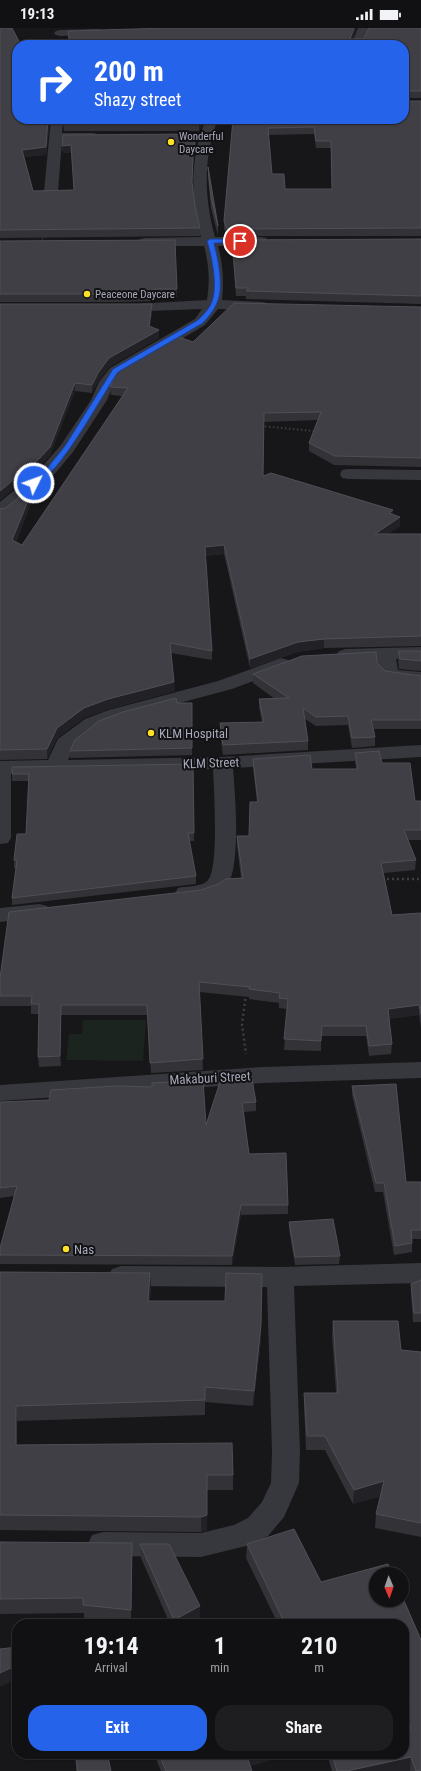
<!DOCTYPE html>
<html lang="en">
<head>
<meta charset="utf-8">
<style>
  :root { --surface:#111013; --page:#1e1e21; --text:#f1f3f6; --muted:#9c9da0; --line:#303033; --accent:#2563eb }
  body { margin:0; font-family:"Roboto Condensed",sans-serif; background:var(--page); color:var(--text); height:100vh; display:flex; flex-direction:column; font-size:15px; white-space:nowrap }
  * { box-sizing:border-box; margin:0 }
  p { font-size:13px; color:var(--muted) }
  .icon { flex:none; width:22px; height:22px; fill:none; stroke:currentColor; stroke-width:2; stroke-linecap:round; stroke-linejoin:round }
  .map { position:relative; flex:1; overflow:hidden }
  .side { position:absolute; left:12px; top:1591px; width:397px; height:140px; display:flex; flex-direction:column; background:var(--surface); border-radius:16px; box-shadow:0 1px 3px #0004,0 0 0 1px var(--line) }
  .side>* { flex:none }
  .guide { position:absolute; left:12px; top:12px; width:397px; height:84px; border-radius:16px; box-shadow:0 1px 3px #0004,0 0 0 1px var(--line); background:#2563eb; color:#fff; overflow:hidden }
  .needle { width:26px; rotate:178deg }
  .buttons { position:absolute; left:369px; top:1539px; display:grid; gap:8px }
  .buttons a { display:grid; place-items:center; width:40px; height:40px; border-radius:50%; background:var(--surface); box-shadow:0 1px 3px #0004,0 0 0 1px var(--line); font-size:20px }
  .pin { position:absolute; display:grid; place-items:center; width:34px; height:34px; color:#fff; margin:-17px; border:2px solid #fff; border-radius:50%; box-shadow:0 1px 4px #0007 }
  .me { position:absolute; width:44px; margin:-22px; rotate:48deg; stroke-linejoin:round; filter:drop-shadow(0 0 3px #0008) }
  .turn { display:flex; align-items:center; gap:14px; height:84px; padding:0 16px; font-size:18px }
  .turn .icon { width:52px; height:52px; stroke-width:2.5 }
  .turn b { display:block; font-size:28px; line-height:34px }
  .eta { display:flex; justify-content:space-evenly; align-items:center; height:68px; text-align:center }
  .eta b { font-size:24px; font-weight:700; line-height:28px }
  .primary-button { display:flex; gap:8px; margin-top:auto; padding:8px 16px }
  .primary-button a { flex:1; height:46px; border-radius:16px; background:var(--accent); color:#fff; font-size:16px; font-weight:700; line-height:46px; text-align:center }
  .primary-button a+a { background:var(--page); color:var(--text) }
  .status { display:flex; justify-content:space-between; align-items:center; height:28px; padding:0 20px; background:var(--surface); direction:ltr }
  .status svg { height:11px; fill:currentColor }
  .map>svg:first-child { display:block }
  .green { fill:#1c241f }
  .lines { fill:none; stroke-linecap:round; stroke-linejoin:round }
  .path-far2 { stroke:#3d3e45; stroke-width:1.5; stroke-dasharray:1 2; stroke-linecap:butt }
  .path-far1 { stroke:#3d3e45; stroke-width:2; stroke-dasharray:1.5 2.5; stroke-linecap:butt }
  .path { stroke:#3d3e45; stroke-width:2.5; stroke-dasharray:2 3; stroke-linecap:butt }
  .street { fill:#37373e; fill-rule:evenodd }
  .wall { fill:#333237; fill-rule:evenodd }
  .shaded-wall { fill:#222125 }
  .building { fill:#3f3f45; stroke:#504f57; fill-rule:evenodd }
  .route { fill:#2563eb; stroke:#184099 }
  .poi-dot { fill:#ffe128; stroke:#121114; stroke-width:1.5 }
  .labels { text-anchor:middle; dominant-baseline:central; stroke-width:4; stroke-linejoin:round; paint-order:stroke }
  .far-poi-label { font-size:11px; fill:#a7a9ba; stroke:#121114; text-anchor:start }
  .poi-label { font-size:13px; fill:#a7a9ba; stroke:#121114; text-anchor:start }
  .street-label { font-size:13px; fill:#a7a9ba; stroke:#121114 }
</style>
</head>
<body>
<div class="status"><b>19:13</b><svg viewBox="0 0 49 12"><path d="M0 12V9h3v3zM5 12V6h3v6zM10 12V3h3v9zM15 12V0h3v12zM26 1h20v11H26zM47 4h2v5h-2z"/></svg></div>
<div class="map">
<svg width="421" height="1743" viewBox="0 0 421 1743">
  <rect width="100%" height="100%" fill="#171619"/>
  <polygon class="green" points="83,992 146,992 143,1033 66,1032 69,1006 82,1006"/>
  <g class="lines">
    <polyline class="path-far2" points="37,214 46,209"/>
    <polyline class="path-far1" points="261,398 314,403"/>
    <g class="path">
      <polyline points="382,851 421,851"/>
      <polyline points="246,966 242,996 246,1026"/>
    </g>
    <g class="street">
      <polygon points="358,0 370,0 363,17 351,17"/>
      <polygon points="99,1 105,4 103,6 60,8 56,7 54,5 56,3 60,2"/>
      <polygon points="51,91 63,91 62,105 92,105 97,106 98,109 97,112 92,113 62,113 58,163 56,166 46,166 44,163"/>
      <path d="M 206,91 L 218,91 C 203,130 204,169 215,209 L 261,209 L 266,210 L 268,213 L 266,216 L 261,217 L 218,218 C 223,237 224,252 222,272 L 262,274 L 267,275 L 269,278 L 267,281 L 262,282 L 218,281 L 205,297 L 122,346 L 114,355 L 107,372 L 73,424 L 52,449 L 6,487 L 0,488 L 0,474 L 40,441 L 61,417 L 91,372 L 99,354 L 110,340 L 195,291 L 202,281 L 122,284 L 117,283 L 115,280 L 117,277 L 207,272 C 210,252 209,237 204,218 L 145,218 L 140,217 L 138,214 L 140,211 L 145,210 L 201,209 C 190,169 190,130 206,91 Z"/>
      <polygon points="348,441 421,442 421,452 348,451 342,450 340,446 342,442"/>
      <polygon points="421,619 421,631 396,631 398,642 421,644 421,656 385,651 378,643 377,632 346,633 339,631 336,627 339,623 346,621"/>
      <path d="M 281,630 L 288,632 L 291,636 L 288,640 L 232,661 L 123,690 L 99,699 L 74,718 L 68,732 L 223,729 L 421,717 L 421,729 L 233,740 C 235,766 242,842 225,861 C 220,866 212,867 205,868 C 196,871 187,872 178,870 L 175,865 L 178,860 C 186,858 203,859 208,852 C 219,840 214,760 213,741 L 11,745 L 11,810 L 8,815 L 0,816 L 0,733 L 48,732 L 58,711 L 85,691 L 109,682 L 218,653 Z"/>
      <polygon points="39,876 47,878 50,883 47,888 0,894 0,880"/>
      <polygon points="421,1034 421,1050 263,1055 0,1073 0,1057 263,1039"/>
      <polygon points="421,1235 421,1255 294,1258 300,1423 299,1455 284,1489 268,1508 250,1517 201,1529 103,1528 92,1525 88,1516 92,1507 103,1504 201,1505 234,1497 248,1490 262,1474 271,1455 272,1423 267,1259 121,1258 112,1255 108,1248 112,1241 121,1238 280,1239"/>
    </g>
  </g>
  <g class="wall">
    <polygon points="0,0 17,91 50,91 46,127 24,129 33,163 74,162 72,124 63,125 62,118 196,114 193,137 192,155 195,178 200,200 200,208 0,210"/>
    <polygon points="421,0 421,70 404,70 404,17 69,17 68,3 364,11"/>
    <path d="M 421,73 L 421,208 L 227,208 L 224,201 L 224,193 L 233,91 ZM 314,106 L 316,120 L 331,120 L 332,161 L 285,161 L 272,146 L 268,107 Z"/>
    <polygon points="200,91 201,99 199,103 64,103 63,96"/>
    <polygon points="208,139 218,198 218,208 211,180 208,149"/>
    <polygon points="421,211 421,276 246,271 246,268 236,268 233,231 230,219 230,212"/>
    <polygon points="175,212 177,269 154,269 154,273 114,274 0,274 0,213"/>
    <polygon points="0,276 152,284 150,298 159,310 109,339 98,353 92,365 75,363 50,427 39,440 0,472"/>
    <polygon points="421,279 421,439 334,437 309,423 309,415 318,392 264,394 263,448 393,482 393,487 400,489 400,498 388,506 421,506 421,618 324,620 298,624 250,640 224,526 205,528 212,623 212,632 171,625 174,654 175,663 109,681 84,690 57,710 47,731 0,732 0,481 6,480 35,465 16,514 22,517 122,368 111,367 110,359 193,314"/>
    <polygon points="398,623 421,623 421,643 399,641 398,632"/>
    <polygon points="377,635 385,643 421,648 421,701 374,701 375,709 375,718 352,720 348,697 316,698 305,691 308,713 308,722 223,727 220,705 220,695 262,694 259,680 259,671 275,671 253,655 253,646"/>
    <polygon points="177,675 192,675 192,727 70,730 70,723"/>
    <polygon points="355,725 382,735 415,773 421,773 421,812 408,812 416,832 415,842 384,845 392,887 421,885 421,1000 419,987 389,991 392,1016 391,1026 369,1028 366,1008 321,1008 321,1023 284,1022 287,981 279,980 279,975 249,971 249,969 199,964 203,1042 151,1045 147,987 61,987 61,1038 39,1039 38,1029 39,986 31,986 31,978 0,978 0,950 201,862 241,850 237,818 237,808 249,808 257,774 253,740 253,731 312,741 356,741 355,734"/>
    <polygon points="193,736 194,813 189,813 196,848 196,856 12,877 12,870 16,840 14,840 14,832 26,806 29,753 12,753 12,746"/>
    <polygon points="220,1054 256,1074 256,1083 244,1084 249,1126 288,1177 288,1186 241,1187 232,1237 0,1236 0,1220 15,1168 0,1170 0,1074 206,1097"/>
    <polygon points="352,1058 406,1154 421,1154 421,1211 412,1211 412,1224 394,1227 383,1164 375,1164 352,1067"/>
    <polygon points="289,1194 340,1228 339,1236 295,1237 289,1201"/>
    <polygon points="0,1244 150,1245 151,1260 150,1273 261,1312 253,1378 205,1374 205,1387 17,1393 17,1417 233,1447 233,1462 207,1462 207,1502 201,1504 0,1502"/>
    <polygon points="421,1252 421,1294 413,1294 411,1266 411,1256"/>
    <polygon points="333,1293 401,1322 421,1324 421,1509 375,1500 376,1486 381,1468 353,1476 325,1422 306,1422 304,1379 304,1365 336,1365 332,1307"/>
    <polygon points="294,1501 321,1554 388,1536 392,1546 376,1546 376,1572 402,1572 402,1568 421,1611 421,1609 421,1743 410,1743 410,1742 408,1743 332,1743 327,1726 404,1726 404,1703 406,1703 404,1697 404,1671 405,1670 404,1669 404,1596 278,1596 246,1530 247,1516"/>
    <polygon points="0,1514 132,1530 131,1596 124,1596 84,1592 84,1585 0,1586"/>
    <polygon points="140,1516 200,1592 192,1596 170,1596 141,1530"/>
    <polygon points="154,1726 291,1726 250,1738 252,1743 161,1743"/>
    <polygon points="76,1732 111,1743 76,1743"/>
  </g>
  <g class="shaded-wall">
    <polygon points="354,0 357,0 350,17 350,11"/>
    <polygon points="48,91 50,91 46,127 22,129 22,122"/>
    <polygon points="201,92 201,99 199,103 199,95"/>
    <polygon points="196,106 196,114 193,137 193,129"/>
    <polygon points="71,117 72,124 63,125 62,118"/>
    <polygon points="152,276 152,284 149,306 149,298"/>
    <polygon points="159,302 159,310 109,339 98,353 92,365 92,357 98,345 109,330"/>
    <polygon points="75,355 75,363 50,427 39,440 0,472 0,463"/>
    <polygon points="35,456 35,465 13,521 12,512"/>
    <polygon points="393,482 393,491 389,485"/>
    <polygon points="400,489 400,498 374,515 375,506"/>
    <polygon points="224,517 224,526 205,528 205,519"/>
    <polygon points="324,611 324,620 298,624 250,640 250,631 298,614"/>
    <polygon points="174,654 175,663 109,681 84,690 57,710 47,731 47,721 57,700 84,680 108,671"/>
    <polygon points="61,977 61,1038 60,1028"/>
    <polygon points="419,977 419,987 388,991 388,981"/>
    <polygon points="241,1177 241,1187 232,1237 232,1228"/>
    <polygon points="150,1245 151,1260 149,1288 148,1273"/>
    <polygon points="261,1297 261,1312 253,1378 254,1363"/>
    <polygon points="16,1378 17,1393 17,1432 16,1417"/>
    <polygon points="384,1453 383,1467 353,1476 354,1462"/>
    <polygon points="207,1487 207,1502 201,1504 201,1489"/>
    <polygon points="132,1515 132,1530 131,1596 131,1582"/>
    <polygon points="200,1578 200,1592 192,1596 174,1596 174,1592"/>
    <polygon points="17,1637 17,1651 0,1659 0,1645"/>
    <polygon points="246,1726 291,1726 245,1739"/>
    <polygon points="411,1729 410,1742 408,1743 347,1743"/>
  </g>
  <g class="building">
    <polygon points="0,0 12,0 21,17 17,17 17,91 48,91 46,119 22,122 33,163 74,162 71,117 62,118 63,107 196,106 193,129 192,154 195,178 200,200 0,202"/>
    <polygon points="167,0 354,0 350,11 364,11 369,0 421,0 421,63 404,63 404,17 70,17 68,3"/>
    <path d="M 404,73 L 421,73 L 421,200 L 227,201 L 224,193 L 233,91 L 404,91 ZM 314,99 L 316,113 L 331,113 L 332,161 L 285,161 L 284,146 L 272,146 L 268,100 Z"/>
    <polygon points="64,91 200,91 201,92 199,95 63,96"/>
    <polygon points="208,139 218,198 211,170"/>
    <polygon points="421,211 421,268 246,263 249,260 236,260 233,223 230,212"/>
    <polygon points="175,212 177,261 154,261 154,265 114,266 0,266 0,213"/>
    <polygon points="234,275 421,279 421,430 335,428 309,415 321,384 264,385 263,448 271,445 393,482 389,485 400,489 375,506 421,506 421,608 324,611 298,614 250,631 224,517 205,519 212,623 170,615 174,654 108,671 84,680 57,700 47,721 0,722 0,481 6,480 35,456 12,512 22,517 128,360 110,359 115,347 123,339 176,308 193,314"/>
    <polygon points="0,276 152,276 149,298 159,302 109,330 98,345 92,357 75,355 50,419 39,431 0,463"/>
    <polygon points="398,623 421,623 421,633 400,631"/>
    <polygon points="376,624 377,635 385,643 421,648 421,692 371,692 375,709 352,710 348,688 316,689 303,680 308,713 223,717 220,695 264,694 259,671 289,670 253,646 302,628"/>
    <polygon points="176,670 177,675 192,675 192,720 70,723 75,712 99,693 123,684"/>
    <polygon points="379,723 382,735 410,735 415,773 421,773 421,802 404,802 416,832 381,835 392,887 421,885 421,986 419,977 388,981 392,1016 369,1018 366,998 322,998 321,1013 284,1011 288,971 279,970 280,965 249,961 250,959 199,954 203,1031 150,1035 147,977 61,977 60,1028 38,1029 39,976 31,976 32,968 0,968 0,950 9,884 201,862 218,856 226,851 243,850 237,808 249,808 250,774 258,774 253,731 310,727 312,741 358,741 355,725"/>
    <polygon points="193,736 194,805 188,805 196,848 12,870 17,832 14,832 17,806 26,806 29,746 12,746 12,739"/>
    <polygon points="252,1051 256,1074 242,1075 249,1126 286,1125 288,1177 241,1177 232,1228 0,1227 0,1220 17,1158 0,1160 0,1074 49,1072 51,1062 116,1058 152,1059 152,1055 203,1052 206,1097 220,1054"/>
    <polygon points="396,1056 406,1154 421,1154 421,1202 411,1202 412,1215 395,1218 384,1155 376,1155 352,1058"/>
    <polygon points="333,1191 340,1228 295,1229 289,1194"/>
    <polygon points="0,1244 150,1245 148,1273 225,1273 226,1245 262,1246 261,1297 254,1363 205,1359 205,1372 16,1378 16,1417 232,1415 233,1447 207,1447 207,1487 201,1489 0,1487"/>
    <polygon points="421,1252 421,1285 414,1285 411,1256"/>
    <polygon points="333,1293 398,1293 401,1322 421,1324 421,1495 376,1486 384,1453 354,1462 325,1408 307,1408 304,1365 338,1365"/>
    <polygon points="294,1501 321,1554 388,1536 392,1546 376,1546 376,1572 402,1572 402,1568 421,1612 421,1742 416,1743 411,1729 347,1743 337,1743 332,1726 404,1726 404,1703 411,1701 404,1680 404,1671 410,1669 404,1651 404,1596 285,1596 247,1516"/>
    <polygon points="0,1514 132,1515 131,1582 83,1577 83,1570 0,1571"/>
    <polygon points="140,1516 169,1516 200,1578 174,1592"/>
    <polygon points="17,1619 17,1637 0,1645 0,1621"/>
    <polygon points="159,1726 246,1726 252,1743 166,1743"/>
    <polygon points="108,1729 111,1743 78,1743 76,1732"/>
  </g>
  <path class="route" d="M 210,211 L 240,211 L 243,213 L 240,215 L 214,215 C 218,232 225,261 216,277 C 213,284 208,289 203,295 L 118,344 C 105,362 53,460 32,456 L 32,453 L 44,444 L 65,418 L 113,341 L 198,292 C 202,288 207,283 210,278 C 219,261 212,230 207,213 Z"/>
  <g class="poi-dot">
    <circle cx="171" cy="114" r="4"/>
    <circle cx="87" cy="266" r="4"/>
    <circle cx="151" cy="705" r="4"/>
    <circle cx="66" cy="1221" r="4"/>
  </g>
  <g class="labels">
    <g class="far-poi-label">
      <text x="179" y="108">Wonderful<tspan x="179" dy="13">Daycare</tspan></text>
      <text x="95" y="266">Peaceone Daycare</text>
    </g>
    <g class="poi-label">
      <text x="159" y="705">KLM Hospital</text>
      <text x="74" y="1221">Nas</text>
    </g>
    <g class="street-label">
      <text transform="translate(211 735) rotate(-2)">KLM Street</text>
      <text transform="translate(210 1050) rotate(-3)">Makaburi Street</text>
    </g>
  </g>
</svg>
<div class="buttons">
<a><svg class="needle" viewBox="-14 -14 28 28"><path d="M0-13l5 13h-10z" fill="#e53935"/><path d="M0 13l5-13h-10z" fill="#9c9da0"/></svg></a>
</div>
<div class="pin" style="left:240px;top:213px;background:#d93025"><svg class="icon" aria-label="arrive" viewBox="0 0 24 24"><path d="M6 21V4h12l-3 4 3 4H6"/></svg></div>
<svg class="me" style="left:34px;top:455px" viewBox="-20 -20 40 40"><circle r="17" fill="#2563eb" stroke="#fff" stroke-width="3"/><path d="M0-11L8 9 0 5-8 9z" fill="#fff"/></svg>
<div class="guide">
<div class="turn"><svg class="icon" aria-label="right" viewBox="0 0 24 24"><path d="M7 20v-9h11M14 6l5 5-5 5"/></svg><div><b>200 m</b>Shazy street</div></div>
</div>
<section class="side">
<div class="eta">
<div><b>19:14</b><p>Arrival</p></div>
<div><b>1</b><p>min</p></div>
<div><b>210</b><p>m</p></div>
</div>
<div class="primary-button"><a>Exit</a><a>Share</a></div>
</section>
</div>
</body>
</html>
